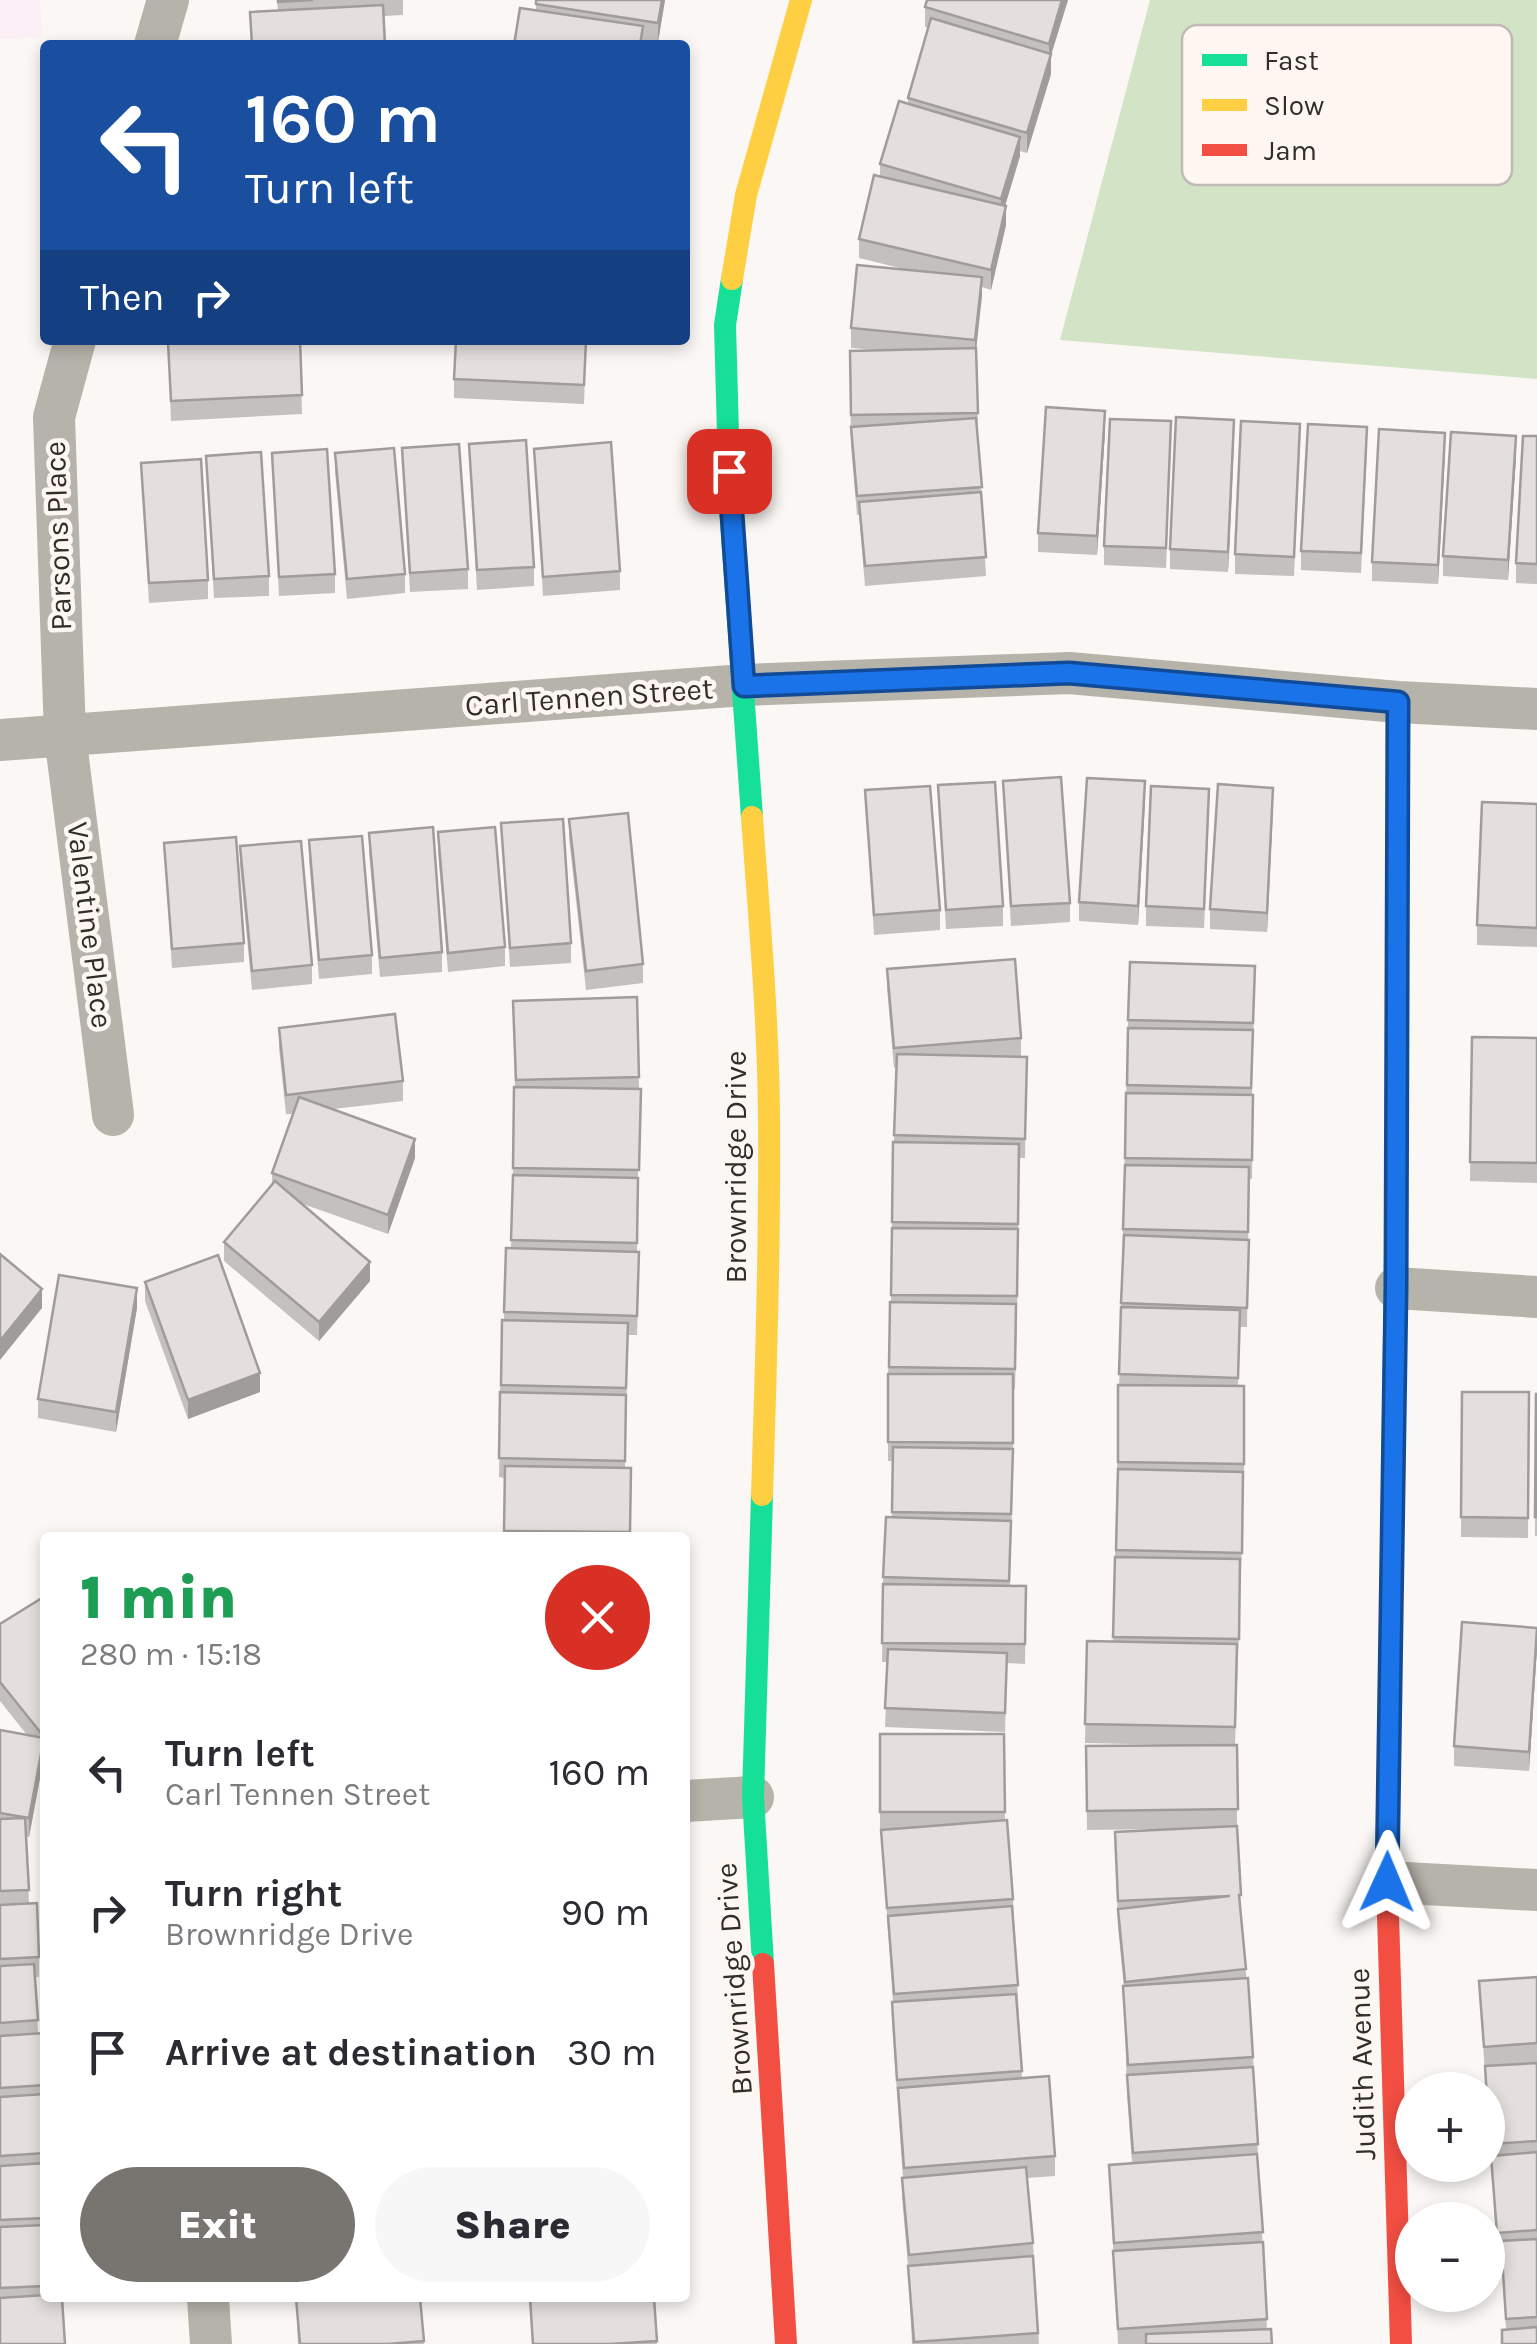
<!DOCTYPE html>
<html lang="en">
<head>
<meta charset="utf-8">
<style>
  :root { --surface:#fff; --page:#f7f7f7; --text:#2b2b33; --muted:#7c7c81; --accent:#787470 }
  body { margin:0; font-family:Karla,sans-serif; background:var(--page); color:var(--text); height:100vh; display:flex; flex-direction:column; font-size:38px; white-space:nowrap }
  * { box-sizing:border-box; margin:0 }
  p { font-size:32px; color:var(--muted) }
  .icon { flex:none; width:55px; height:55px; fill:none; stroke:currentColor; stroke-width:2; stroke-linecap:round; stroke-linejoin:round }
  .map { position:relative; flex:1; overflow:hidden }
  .panel { position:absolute; left:40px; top:1532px; width:650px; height:770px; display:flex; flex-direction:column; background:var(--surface); border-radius:10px; box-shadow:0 5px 15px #0003 }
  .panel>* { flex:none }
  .banner { position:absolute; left:40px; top:40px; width:650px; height:305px; border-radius:10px; box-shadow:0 5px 15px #0003; background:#1a4fa0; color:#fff; overflow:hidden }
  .tools { position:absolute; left:1395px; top:2072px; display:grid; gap:20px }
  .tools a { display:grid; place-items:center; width:110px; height:110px; border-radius:50%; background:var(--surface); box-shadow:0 5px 15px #0003; font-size:50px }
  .pin { position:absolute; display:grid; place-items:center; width:85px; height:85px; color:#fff; margin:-42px; border-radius:20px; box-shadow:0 5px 15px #0006 }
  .me { position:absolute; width:110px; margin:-55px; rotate:1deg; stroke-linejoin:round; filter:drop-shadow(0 0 8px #0008) }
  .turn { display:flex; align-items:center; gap:35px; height:210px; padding:0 40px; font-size:45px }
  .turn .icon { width:130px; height:130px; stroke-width:2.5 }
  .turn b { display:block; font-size:70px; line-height:85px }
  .then { display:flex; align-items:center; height:95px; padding:0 40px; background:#0003; gap:20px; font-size:38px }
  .round { display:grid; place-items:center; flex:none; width:105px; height:105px; border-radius:52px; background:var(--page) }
  .overview { display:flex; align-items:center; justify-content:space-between; height:170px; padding:0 40px }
  h1 { font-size:60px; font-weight:800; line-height:75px; color:#1e9e55 }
  .primary-button { display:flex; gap:20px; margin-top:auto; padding:20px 40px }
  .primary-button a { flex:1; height:115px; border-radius:60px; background:var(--accent); color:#fff; font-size:40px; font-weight:800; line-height:115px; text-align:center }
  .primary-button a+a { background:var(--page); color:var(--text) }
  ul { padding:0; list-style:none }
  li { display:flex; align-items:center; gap:30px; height:140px; padding:0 40px }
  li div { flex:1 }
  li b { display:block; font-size:38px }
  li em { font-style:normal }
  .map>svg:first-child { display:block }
  .commercial { fill:#fbeef5 }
  .green { fill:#d3e3c5 }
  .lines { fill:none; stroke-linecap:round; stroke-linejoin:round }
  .street { stroke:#b6b3ab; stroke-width:42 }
  .fast { stroke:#16e098; stroke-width:22 }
  .slow { stroke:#ffcf43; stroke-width:22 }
  .jam { stroke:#f24e42; stroke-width:22 }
  .wall { fill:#c4c0bd }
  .shaded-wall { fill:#a09c9a }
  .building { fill:#e4dfdc; stroke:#a09c9a; stroke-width:2.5 }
  .route-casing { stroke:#114b97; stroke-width:25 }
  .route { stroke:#1a73e8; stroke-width:18 }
  .labels { text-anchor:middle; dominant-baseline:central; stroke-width:9; stroke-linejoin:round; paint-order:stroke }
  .street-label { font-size:30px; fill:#322d29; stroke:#fef6f0 }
  .key { fill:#fef6f0; stroke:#c1bab4; stroke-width:2.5 }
  .key-label { font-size:28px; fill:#322d29 }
</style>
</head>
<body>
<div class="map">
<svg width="1537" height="2344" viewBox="0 0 1537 2344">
  <rect width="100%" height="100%" fill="#faf7f4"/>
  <polygon class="commercial" points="0,0 40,0 42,37 0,39"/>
  <polygon class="green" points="1150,0 1537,0 1537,379 1060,340"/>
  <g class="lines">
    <g class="street">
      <polyline points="155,45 168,0"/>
      <polyline points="75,340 54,417 65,735 113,1115"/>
      <polyline points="0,740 744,685 1069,673 1398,702 1537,709"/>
      <polyline points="1396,1288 1537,1297"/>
      <polyline points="685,1801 753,1797"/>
      <polyline points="1387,1882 1537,1890"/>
      <polyline points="208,2298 211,2344"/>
    </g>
    <g class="fast">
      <polyline points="732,279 725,325 730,508 752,817"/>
      <polyline points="762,1495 753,1797 763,1964"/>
      <polyline points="1388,1809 1397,1101"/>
    </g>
    <g class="slow">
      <polyline points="732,279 746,195 801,0"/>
      <path d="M 752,817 C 759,916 768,1015 769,1114 C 770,1241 766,1368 762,1495"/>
      <polyline points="1397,1101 1398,702"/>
    </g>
    <g class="jam">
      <polyline points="1388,1809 1387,1882 1401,2344"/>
      <polyline points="763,1964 786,2344"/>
    </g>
  </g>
  <g class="wall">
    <polygon points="277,0 403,0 403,15 384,16 385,45 251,45 250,12 278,11"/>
    <polygon points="536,0 665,0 658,42 643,40 643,45 536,11"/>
    <polygon points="1068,0 1051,55 1051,74 1027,153 1020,151 1020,156 1005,206 1006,225 991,290 982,287 976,352 978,432 986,576 865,586 859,515 857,515 851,446 850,351 878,350 851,348 851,328 908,270 859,258 859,239 880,176 880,164 908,104 908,98 929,28 925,27 925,7"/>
    <polygon points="174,340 300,340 302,414 171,421 168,342 175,342"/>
    <polygon points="586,340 584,404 454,398 454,379"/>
    <polygon points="1105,431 1097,555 1038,552 1038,533"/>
    <polygon points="1537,436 1537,584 1516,583 1516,563"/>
    <polygon points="1234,440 1228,572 1170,569 1170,549"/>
    <polygon points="1171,441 1166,568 1104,565 1104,546"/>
    <polygon points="1300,443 1294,576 1235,574 1235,554"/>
    <polygon points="469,444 534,567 534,586 477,590"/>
    <polygon points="1367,446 1361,573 1301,570 1301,551"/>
    <polygon points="402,448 468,569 468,589 410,592"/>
    <polygon points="534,449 620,571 620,590 543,596"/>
    <polygon points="1445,452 1438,584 1372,581 1372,562"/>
    <polygon points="272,453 335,574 335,593 279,596"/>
    <polygon points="335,453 405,574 405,593 347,599 335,472"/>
    <polygon points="206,456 269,576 269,596 214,598"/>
    <polygon points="1516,456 1508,580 1443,576 1443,556"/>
    <polygon points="141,463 208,580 208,599 149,603"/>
    <polygon points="1003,781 1070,903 1070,922 1011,926"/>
    <polygon points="938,785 1003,906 1003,926 946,929"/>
    <polygon points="865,790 940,910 940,930 874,935"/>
    <polygon points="1145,801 1138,925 1079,921 1079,902"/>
    <polygon points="1537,804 1537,947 1477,945 1477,925"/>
    <polygon points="1273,807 1267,932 1210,929 1210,909"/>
    <polygon points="1209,808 1204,928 1146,926 1146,906"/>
    <polygon points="569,819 643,964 643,983 586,990 569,838"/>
    <polygon points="501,823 571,943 571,963 510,967"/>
    <polygon points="438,832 505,947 505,966 448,972 438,852"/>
    <polygon points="369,833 442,952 442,972 380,977 369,852"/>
    <polygon points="309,840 372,955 372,974 319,979 309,859"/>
    <polygon points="164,843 244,943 244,962 172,968"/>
    <polygon points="240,846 312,965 312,984 252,990 240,866"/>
    <polygon points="1255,966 1252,1095 1253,1095 1252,1179 1249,1179 1247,1327 1240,1327 1238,1386 1244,1386 1244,1483 1235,1745 1237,1745 1237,1828 1241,1914 1253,2057 1267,2329 1272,2344 1118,2344 1109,2165 1132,2163 1127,2095 1124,1986 1118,1928 1115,1832 1165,1829 1087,1830 1086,1746 1176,1745 1085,1743 1087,1641 1113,1641 1128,1020"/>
    <polygon points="887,969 1021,1038 1021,1057 1027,1057 1025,1158 1019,1158 1017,1315 1015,1389 1013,1389 1013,1468 1010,1586 1026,1586 1025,1664 1007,1663 1005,1732 885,1727 888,1662 882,1662 883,1584 886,1517 892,1518 893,1461 888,1461 888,1374 890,1302 891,1302 893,1142 894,1142 896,1067 894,1068 887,988"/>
    <polygon points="637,997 639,1089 637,1252 639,1271 637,1335 628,1335 625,1468 631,1468 630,1538 504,1538 505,1478 499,1477 500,1392 502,1320 504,1320 506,1248 511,1248 515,1087 513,1001"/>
    <polygon points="279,1028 403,1081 403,1101 333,1109 415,1158 388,1234 300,1203 370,1281 319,1341 224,1261 224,1242 272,1184 272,1173 293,1114 286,1114 279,1048"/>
    <polygon points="1472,1037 1537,1038 1537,1183 1470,1181"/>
    <polygon points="145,1282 260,1392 188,1419 145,1301"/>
    <polygon points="137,1308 116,1432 38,1418 38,1399"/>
    <polygon points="1462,1392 1529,1392 1528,1538 1461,1537"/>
    <polygon points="1536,1394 1537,1394 1537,1536 1535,1536"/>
    <polygon points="45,1602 45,1758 44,1756 29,1837 26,1837 29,1903 39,1957 39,1977 35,1977 38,2034 45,2046 45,2298 0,2344 0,1730 27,1735 0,1701 0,1624"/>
    <polygon points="1537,1647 1529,1771 1454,1766 1454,1746"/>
    <polygon points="880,1734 1004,1734 1005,1821 1013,1899 1022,2079 1055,2156 1055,2176 1027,2178 1033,2243 1039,2344 912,2344 908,2266 902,2197 902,2178 903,2178 892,2022 893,2002 881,1831 880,1831"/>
    <polygon points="1537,1977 1537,2344 1502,2344 1502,2330 1506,2329 1501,2252 1497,2253 1491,2163 1490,2163 1488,2090 1486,2090 1479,1981"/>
    <polygon points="296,2298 420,2298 424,2344 298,2344"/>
    <polygon points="530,2298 654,2298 657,2344 532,2344"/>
  </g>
  <g class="shaded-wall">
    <polygon points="662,0 665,0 658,42 658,23"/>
    <polygon points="1062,0 1068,0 1051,55 1051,74 1027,153 1027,133 1049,63 1049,44"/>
    <polygon points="1020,137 1020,156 1001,219 1001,199"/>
    <polygon points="1006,206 1006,225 991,290 991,270"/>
    <polygon points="982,277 982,296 975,360 975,340"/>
    <polygon points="1105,411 1105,431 1097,555 1097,536"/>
    <polygon points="1234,420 1234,440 1228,572 1228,552"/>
    <polygon points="1445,433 1445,452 1438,584 1438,565"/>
    <polygon points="1516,436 1516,456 1508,580 1508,560"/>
    <polygon points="1145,781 1145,801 1138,925 1138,906"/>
    <polygon points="1273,788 1273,807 1267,932 1267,913"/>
    <polygon points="415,1139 415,1158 388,1234 388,1215"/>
    <polygon points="370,1262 370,1281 319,1341 319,1322"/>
    <polygon points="137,1288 137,1308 116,1432 116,1412"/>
    <polygon points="42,1289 42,1308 0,1360 0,1341"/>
    <polygon points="260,1373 260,1392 188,1419 188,1400"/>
    <polygon points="1537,1628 1537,1647 1529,1771 1529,1752"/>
    <polygon points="44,1738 44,1757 29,1837 29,1818"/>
  </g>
  <g class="building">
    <polygon points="278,0 313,0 278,2"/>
    <polygon points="536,0 662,0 658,23 536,4"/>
    <polygon points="927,0 1062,0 1049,44 925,7"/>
    <polygon points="383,5 385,45 252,45 250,12"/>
    <polygon points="520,8 643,26 640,45 514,45"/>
    <polygon points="931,18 1051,54 1027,133 908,98"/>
    <polygon points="899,101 1020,137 1001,199 880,164"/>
    <polygon points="874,175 1006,206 991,270 859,239"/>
    <polygon points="857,265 982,277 975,340 851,328"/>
    <polygon points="210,340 300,340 302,395 171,401 168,342"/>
    <polygon points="456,340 586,340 584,385 454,379"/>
    <polygon points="976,348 978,413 851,415 850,351"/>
    <polygon points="1046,407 1105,411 1097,536 1038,533"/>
    <polygon points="1176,417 1234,420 1228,552 1170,549"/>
    <polygon points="976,418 982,487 857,496 851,427"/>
    <polygon points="1110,419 1171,421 1166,548 1104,546"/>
    <polygon points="1241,421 1300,424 1294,557 1235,554"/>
    <polygon points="1308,424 1367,427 1361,553 1301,551"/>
    <polygon points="1379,429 1445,433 1438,565 1372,562"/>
    <polygon points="1451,432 1516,436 1508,560 1443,556"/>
    <polygon points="1523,436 1537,436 1537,564 1516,563"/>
    <polygon points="526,440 534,567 477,570 469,444"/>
    <polygon points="611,442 620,571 543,577 534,449"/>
    <polygon points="459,444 468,569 410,573 402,448"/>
    <polygon points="394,448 405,574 347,579 335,453"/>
    <polygon points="327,449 335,574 279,577 272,453"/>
    <polygon points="261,452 269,576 214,579 206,456"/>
    <polygon points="201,459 208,580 149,583 141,463"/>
    <polygon points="981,492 986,557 865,566 859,502"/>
    <polygon points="1061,777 1070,903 1011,906 1003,781"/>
    <polygon points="1087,778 1145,781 1138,906 1079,902"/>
    <polygon points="995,782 1003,906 946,910 938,785"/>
    <polygon points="1218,784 1273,788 1267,913 1210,909"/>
    <polygon points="930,786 940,910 874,915 865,790"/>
    <polygon points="1151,786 1209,789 1204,909 1146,906"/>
    <polygon points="1482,802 1537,804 1537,928 1477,925"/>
    <polygon points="628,813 643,964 586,971 569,819"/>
    <polygon points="563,819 571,943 510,948 501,823"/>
    <polygon points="433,827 442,952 380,958 369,833"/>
    <polygon points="495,827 505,947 448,953 438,832"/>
    <polygon points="362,836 372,955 319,960 309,840"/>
    <polygon points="236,837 244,943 172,949 164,843"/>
    <polygon points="301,841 312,965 252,971 240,846"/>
    <polygon points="1015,959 1021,1038 894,1048 887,969"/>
    <polygon points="1130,962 1255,966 1253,1023 1128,1020"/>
    <polygon points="637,997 639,1077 516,1080 513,1001"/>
    <polygon points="395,1014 403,1081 286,1095 279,1028"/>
    <polygon points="1128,1028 1253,1030 1251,1088 1127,1085"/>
    <polygon points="1472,1037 1537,1038 1537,1163 1470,1162"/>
    <polygon points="897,1054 1027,1057 1025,1139 894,1135"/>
    <polygon points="514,1087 641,1089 639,1170 513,1168"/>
    <polygon points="1126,1093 1253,1095 1252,1160 1125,1158"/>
    <polygon points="299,1097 415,1139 388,1215 272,1173"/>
    <polygon points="893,1142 1019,1144 1018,1224 892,1222"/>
    <polygon points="1125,1165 1249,1167 1248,1232 1123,1229"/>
    <polygon points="513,1175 638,1178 637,1243 511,1240"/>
    <polygon points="275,1181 370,1262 319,1322 224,1242"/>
    <polygon points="892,1228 1018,1229 1017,1296 891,1295"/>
    <polygon points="1124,1235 1249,1240 1247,1308 1121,1303"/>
    <polygon points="506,1248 639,1252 637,1316 504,1312"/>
    <polygon points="0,1254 42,1289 0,1341"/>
    <polygon points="218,1255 260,1373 188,1400 145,1282"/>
    <polygon points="59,1275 137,1288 116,1412 38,1399"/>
    <polygon points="890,1302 1016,1304 1015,1369 889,1367"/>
    <polygon points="1121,1307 1240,1310 1238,1378 1119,1374"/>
    <polygon points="502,1320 628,1323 626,1388 501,1385"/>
    <polygon points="888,1374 1013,1374 1013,1443 888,1442"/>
    <polygon points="1118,1385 1244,1386 1244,1464 1118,1462"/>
    <polygon points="500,1392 626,1395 625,1461 499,1458"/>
    <polygon points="1462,1392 1529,1392 1528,1518 1461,1517"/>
    <polygon points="1536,1394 1537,1394 1537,1517 1535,1517"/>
    <polygon points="893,1447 1013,1449 1011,1514 892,1512"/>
    <polygon points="505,1466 631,1468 630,1532 504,1531"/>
    <polygon points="1118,1469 1243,1472 1242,1553 1116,1550"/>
    <polygon points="886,1517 1011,1521 1009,1581 883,1577"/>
    <polygon points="1115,1557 1240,1559 1239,1639 1113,1637"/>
    <polygon points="883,1584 1026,1586 1025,1644 882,1643"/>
    <polygon points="42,1598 45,1602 45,1738 0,1682 0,1624"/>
    <polygon points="1462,1622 1537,1628 1529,1752 1454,1746"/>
    <polygon points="1087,1641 1237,1644 1235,1727 1085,1724"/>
    <polygon points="888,1649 1007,1653 1005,1713 885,1708"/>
    <polygon points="0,1730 44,1738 29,1818 0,1813"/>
    <polygon points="880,1734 1004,1734 1005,1812 880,1812"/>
    <polygon points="1237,1745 1238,1809 1087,1811 1086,1746"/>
    <polygon points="25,1818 29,1890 0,1891 0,1819"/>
    <polygon points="1007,1820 1013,1899 887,1908 881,1830"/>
    <polygon points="1237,1826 1241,1895 1239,1895 1246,1969 1125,1982 1118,1909 1230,1896 1118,1901 1115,1832"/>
    <polygon points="37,1903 39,1957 0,1959 0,1905"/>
    <polygon points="1012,1906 1018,1985 894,1994 888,1916"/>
    <polygon points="34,1964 38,2020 0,2023 0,1966"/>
    <polygon points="1537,1977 1537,2043 1484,2047 1479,1981"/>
    <polygon points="1248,1978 1253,2057 1128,2065 1123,1986"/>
    <polygon points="1016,1994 1022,2071 897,2080 892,2002"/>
    <polygon points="44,2033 45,2085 0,2088 0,2036"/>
    <polygon points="1537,2063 1537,2141 1490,2144 1485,2066"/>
    <polygon points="1253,2067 1258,2144 1133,2153 1127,2075"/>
    <polygon points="1049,2076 1055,2156 904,2168 898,2088"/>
    <polygon points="44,2094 45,2153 0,2156 0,2097"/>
    <polygon points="1537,2152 1537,2230 1497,2233 1491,2156"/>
    <polygon points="1257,2154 1263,2232 1114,2243 1109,2165"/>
    <polygon points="45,2163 45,2218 0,2220 0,2166"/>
    <polygon points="1026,2167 1033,2243 909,2255 902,2178"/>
    <polygon points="45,2225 45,2286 0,2288 0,2227"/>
    <polygon points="1537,2239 1537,2317 1506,2319 1501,2241"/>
    <polygon points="1263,2242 1267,2319 1118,2329 1113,2251"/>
    <polygon points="1033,2256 1038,2333 914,2342 908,2266"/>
    <polygon points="45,2295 45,2298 62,2298 65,2344 0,2344 0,2298"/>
    <polygon points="296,2298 420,2298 424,2341 388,2344 300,2344"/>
    <polygon points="530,2298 654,2298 657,2341 610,2344 533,2344"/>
    <polygon points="1537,2327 1537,2344 1502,2344 1502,2330"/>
    <polygon points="1271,2329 1272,2344 1146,2344 1146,2334"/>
  </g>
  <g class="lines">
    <g class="route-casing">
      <polyline id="route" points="729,471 744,686 1069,673 1398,702 1396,1288 1387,1882"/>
    </g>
    <use href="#route" class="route"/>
  </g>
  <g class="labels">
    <g class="street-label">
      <text transform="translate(58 536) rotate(-92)">Parsons Place</text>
      <text transform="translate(589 697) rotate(-4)">Carl Tennen Street</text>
      <text transform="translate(90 925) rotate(83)">Valentine Place</text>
      <text transform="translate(736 1167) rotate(-90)">Brownridge Drive</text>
      <text transform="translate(734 1979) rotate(-94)">Brownridge Drive</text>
      <text transform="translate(1362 2064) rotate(-92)">Judith Avenue</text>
    </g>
  </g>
  <rect x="1182" y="25" width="330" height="160" rx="15" class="key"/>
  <rect x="1202" y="54" width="45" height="12" fill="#16e098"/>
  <rect x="1202" y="99" width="45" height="12" fill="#ffcf43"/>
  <rect x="1202" y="144" width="45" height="12" fill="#f24e42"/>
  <g class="key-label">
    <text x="1264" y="70">Fast</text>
    <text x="1264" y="115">Slow</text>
    <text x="1264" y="160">Jam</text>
  </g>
</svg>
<div class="tools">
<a>+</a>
<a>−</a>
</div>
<div class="pin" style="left:729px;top:471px;background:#d93025"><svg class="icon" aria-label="arrive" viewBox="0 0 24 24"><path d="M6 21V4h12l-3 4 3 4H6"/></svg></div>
<svg class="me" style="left:1387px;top:1882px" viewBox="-20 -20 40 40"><path d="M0-17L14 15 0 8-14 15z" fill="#1a73e8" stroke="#fff" stroke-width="4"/></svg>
<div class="banner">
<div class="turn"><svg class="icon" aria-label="left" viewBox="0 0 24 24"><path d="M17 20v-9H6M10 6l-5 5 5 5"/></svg><div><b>160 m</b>Turn left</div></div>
<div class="then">Then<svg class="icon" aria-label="right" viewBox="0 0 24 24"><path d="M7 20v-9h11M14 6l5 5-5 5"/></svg></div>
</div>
<section class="panel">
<div class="overview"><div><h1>1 min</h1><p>280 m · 15:18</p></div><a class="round" style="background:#d93025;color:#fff"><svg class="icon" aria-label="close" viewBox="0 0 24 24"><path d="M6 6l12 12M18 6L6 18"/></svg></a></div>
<ul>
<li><svg class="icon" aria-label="left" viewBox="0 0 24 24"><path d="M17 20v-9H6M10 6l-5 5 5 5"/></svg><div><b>Turn left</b><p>Carl Tennen Street</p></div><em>160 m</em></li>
<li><svg class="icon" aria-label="right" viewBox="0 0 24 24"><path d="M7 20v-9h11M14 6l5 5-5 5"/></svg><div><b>Turn right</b><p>Brownridge Drive</p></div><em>90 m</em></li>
<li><svg class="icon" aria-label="arrive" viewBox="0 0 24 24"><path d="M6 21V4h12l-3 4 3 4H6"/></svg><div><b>Arrive at destination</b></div><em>30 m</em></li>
</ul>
<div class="primary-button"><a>Exit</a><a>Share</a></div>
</section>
</div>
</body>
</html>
